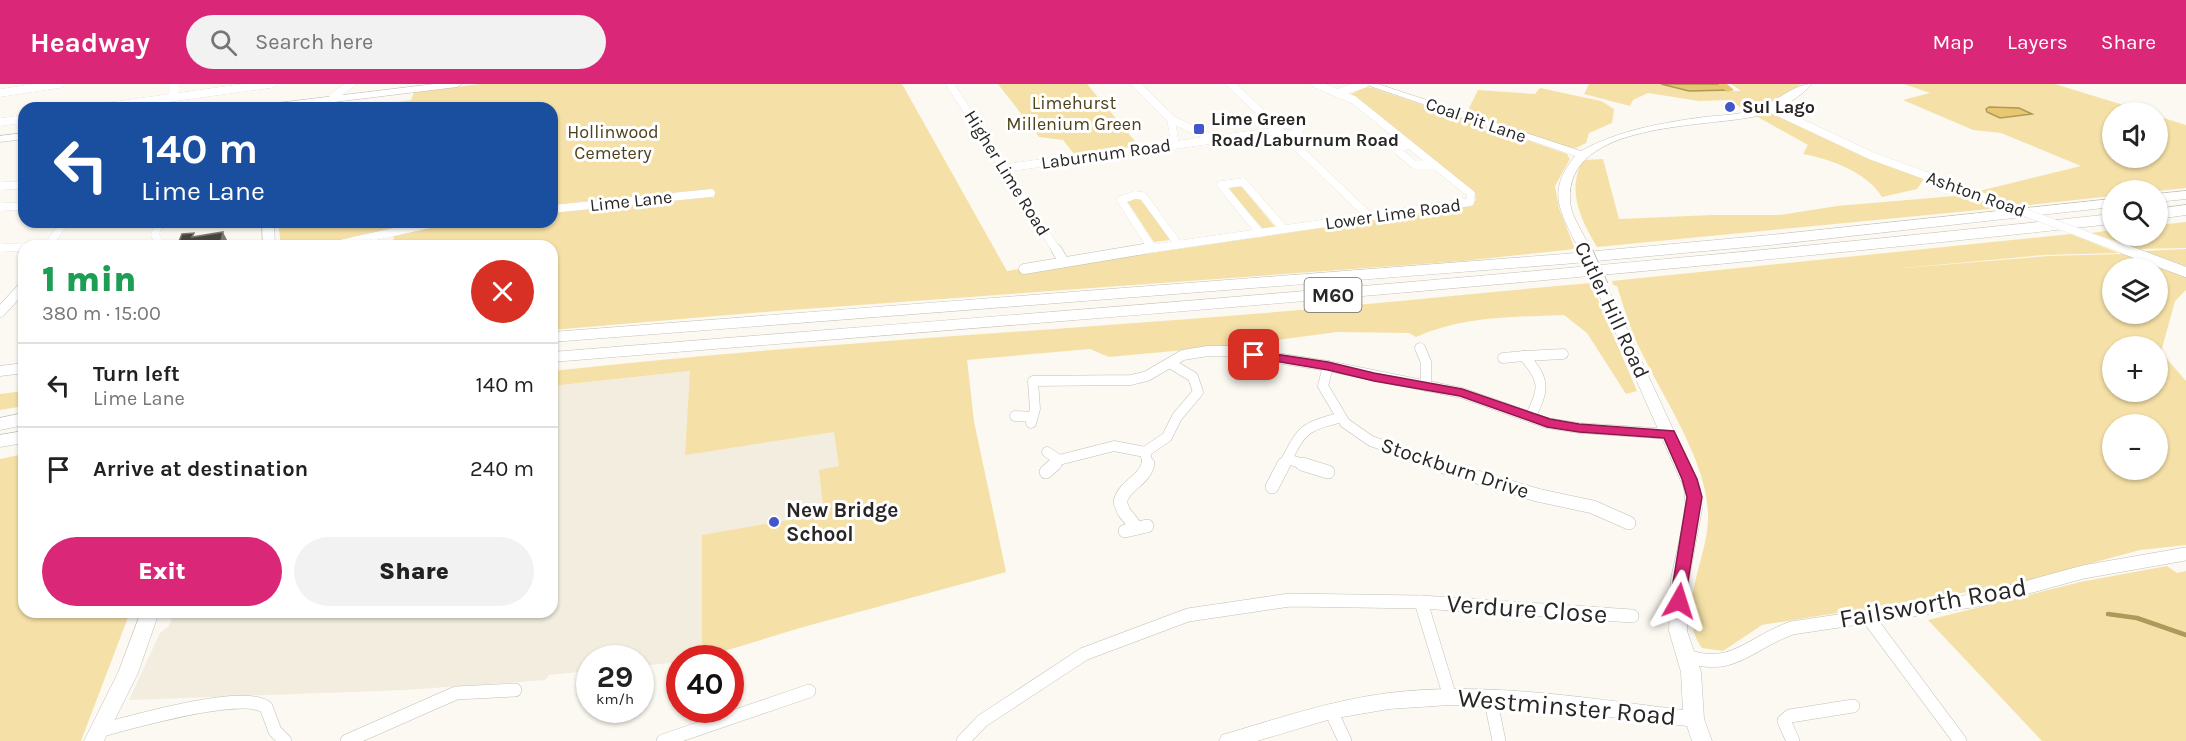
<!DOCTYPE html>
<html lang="en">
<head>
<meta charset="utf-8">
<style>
  :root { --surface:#fff; --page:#f2f2f2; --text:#222; --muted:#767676; --line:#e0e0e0; --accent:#db2777 }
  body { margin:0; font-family:Karla,sans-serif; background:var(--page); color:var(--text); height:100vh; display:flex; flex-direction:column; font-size:22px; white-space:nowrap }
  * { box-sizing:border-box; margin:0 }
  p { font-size:20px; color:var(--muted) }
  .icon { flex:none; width:33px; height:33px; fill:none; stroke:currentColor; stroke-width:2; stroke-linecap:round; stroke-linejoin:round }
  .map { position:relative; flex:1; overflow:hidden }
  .side { position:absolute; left:18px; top:156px; width:540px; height:378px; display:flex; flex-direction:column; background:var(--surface); border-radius:18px; box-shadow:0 2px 4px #0004 }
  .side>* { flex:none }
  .top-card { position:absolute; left:18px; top:18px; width:540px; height:126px; border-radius:18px; box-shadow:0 2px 4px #0004; background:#1a4fa0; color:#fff; overflow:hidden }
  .buttons { position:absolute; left:2102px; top:18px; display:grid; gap:12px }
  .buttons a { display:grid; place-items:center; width:66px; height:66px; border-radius:50%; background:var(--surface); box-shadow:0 2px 4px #0004; font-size:30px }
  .speed { position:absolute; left:576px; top:561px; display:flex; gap:12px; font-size:30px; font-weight:700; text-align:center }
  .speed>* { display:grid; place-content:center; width:78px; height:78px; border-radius:50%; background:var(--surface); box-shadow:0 2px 4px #0004; line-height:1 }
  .speed small { font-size:15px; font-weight:400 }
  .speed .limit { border:9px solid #d22; background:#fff; color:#111 }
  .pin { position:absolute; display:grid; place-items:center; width:51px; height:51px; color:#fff; margin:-26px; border-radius:12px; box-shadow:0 3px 9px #0006 }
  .me { position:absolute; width:66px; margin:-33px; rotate:6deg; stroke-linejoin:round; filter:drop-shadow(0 0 4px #0008) }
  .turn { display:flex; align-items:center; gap:21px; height:126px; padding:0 24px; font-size:27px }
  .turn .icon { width:78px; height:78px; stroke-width:2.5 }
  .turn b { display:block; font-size:42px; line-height:51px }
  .round { display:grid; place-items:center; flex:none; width:63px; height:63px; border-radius:32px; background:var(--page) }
  .overview { display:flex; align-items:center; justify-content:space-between; height:102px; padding:0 24px }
  h1 { font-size:36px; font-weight:800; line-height:45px; color:#1e9e55 }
  .action { display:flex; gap:12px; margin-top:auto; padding:12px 24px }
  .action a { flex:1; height:69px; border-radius:36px; background:var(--accent); color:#fff; font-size:24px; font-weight:800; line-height:69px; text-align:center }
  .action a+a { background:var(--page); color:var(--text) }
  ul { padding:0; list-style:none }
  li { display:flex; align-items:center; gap:18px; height:84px; padding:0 24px; border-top:2px solid var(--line) }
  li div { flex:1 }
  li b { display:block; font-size:22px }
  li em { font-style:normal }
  header { display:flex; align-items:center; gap:36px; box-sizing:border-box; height:84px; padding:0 30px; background:var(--accent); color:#fff }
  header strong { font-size:28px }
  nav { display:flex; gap:33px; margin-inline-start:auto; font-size:21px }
  .search { width:420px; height:54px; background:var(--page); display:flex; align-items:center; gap:15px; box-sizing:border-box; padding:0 21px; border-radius:33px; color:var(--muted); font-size:22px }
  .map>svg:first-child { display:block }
  .built { fill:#f2edde }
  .green { fill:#f5e1a7; fill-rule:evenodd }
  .water { fill:#e7c870; stroke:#ae985a; stroke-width:1.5 }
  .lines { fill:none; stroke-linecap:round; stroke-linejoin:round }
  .stream { stroke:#ae985a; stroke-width:4.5 }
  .canal { fill:#e7c870; fill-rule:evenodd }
  .street-far2-casing { stroke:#c2c0b8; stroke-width:8 }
  .street-far1-casing { stroke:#c2c0b8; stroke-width:11 }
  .street-casing { stroke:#c2c0b8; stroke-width:14 }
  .secondary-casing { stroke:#c2c0b8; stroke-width:1 }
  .highway-casing { stroke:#c2c0b8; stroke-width:1 }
  .street-far2 { stroke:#fff; stroke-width:8 }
  .street-far1 { stroke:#fff; stroke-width:10 }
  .street { stroke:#fff; stroke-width:13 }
  .secondary { fill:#fff; fill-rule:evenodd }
  .highway { fill:#fff; fill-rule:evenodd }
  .street-bridge-casing { stroke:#c2c0b8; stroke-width:8; stroke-linecap:butt }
  .secondary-bridge-far1-casing { stroke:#c2c0b8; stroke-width:11; stroke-linecap:butt }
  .secondary-bridge-casing { stroke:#c2c0b8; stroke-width:16; stroke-linecap:butt }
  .street-bridge { stroke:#fff; stroke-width:8 }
  .secondary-bridge-far1 { stroke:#fff; stroke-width:10 }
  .secondary-bridge { stroke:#fff; stroke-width:14 }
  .shaded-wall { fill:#7d7a73 }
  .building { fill:#46443d; stroke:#7d7a73; stroke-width:1.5 }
  .route { fill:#db2777; stroke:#8e194d; stroke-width:1.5 }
  .poi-dot { fill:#4357cb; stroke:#fff; stroke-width:2 }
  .labels { text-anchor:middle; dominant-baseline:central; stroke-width:6; stroke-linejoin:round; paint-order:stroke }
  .far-park-label { font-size:18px; fill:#4e411b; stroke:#fff }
  .far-poi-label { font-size:18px; font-weight:bold; fill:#282725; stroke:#fff; text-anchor:start }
  .far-street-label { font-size:18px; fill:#282725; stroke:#fff }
  .shield { fill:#fff; stroke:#686866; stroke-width:1.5 }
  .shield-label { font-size:20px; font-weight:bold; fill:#282725 }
  .street-label { font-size:21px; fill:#282725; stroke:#fff }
  .poi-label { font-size:21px; font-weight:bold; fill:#282725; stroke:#fff; text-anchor:start }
  .near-street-label { font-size:26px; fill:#282725; stroke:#fff }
</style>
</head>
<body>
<header>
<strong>Headway</strong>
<div class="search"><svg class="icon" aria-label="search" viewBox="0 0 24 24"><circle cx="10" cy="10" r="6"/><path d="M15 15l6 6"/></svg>Search here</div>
<nav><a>Map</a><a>Layers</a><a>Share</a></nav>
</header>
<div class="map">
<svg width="2186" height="657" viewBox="0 0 2186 657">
  <rect width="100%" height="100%" fill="#fcf9f2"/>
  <polygon class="built" points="967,276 974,338 1006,488 803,543 699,574 680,574 679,578 641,582 640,574 590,574 589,587 549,591 545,596 405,606 129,616 160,549 169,542 174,528 552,528 552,302 691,287"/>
  <g class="green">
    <polygon points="480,0 902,0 1007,187 1020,185 1022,188 1470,122 1476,116 1474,110 1349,11 1366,3 1373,4 1567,70 1570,75 1555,102 1559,124 1575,165 1463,177 777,227 552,246 552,162 393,162 394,150 446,138 552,138 552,128 710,112 714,114 714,106 552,123 552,24 359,24 411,16 414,8"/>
    <polygon points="998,0 1087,0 1139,62 1074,70 1063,56 1039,53"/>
    <polygon points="1589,0 1661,0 1689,7 1741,7 1731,0 1801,0 1766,23 1748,27 1727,16 1699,17 1648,9 1633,16 1630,22 1584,10"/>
    <polygon points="1904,0 2055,0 2146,28 2112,28 2112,74 2157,74 2157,32 2186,41 2186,104 2157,107 2112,106 2112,112 2020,122 1979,107 2081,82 2001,49 1973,46 1903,16 1930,9"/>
    <polygon points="1540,4 1601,17 1614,25 1612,39 1589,49 1586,59 1576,64 1560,62 1466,30 1478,6 1535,10"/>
    <path d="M 1773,28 L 1924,95 L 1917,105 L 1882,113 C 1867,88 1830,75 1803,70 L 1808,61 L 1756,32 Z"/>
    <path d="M 1603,75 L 1619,135 L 1712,131 L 1780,131 L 1837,122 L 1966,111 L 2000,124 L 1597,163 C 1581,136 1566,107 1583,76 Z"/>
    <polygon points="1237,101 1242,103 1276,144 1262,144 1229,106 1230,102"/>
    <polygon points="1133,114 1141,115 1170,156 1154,158 1127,117"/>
    <polygon points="278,138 425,138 317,162 281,162"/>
    <polygon points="2186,138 2186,164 2140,165 2091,149 2112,146 2112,152 2157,152 2157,141"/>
    <path d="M 2071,150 L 2119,169 L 2044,171 L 1892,185 L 2048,172 L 2122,170 L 2186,191 L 2186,206 L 2175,217 L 2161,268 L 2186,297 L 2186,461 L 2140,466 L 2011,501 L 1762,541 L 1723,567 L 1702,564 C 1675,527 1707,476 1708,436 C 1710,376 1656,305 1633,250 C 1627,234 1622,218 1617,202 L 1613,201 L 1612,197 ZM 2112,184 L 2157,184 L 2157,230 L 2112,230 ZM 2112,262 L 2157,262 L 2157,308 L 2112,308 ZM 2112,340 L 2157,340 L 2157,386 L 2112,386 Z"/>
    <polygon points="2186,165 2186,184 2142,167"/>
    <path d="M 1591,199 L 1637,307 L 1626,310 L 1587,249 L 1564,231 C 1513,233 1464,232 1416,253 L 1409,249 L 1337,248 L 1239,261 L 1109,273 L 1090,265 L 967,276 L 974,338 L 1006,488 L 803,543 L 702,574 L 702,451 L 824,430 L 819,386 L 839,382 L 834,348 L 685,371 L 690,287 L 552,302 L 552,287 C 785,261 1019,249 1252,230 C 1365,221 1478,209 1591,199 Z"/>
    <polygon points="24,307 24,322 0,326 0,310"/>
    <polygon points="24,370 24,528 130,528 81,657 0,657 0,375"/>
    <polygon points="2167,482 2177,489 2186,487 2186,657 2042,657 1928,536 2080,498"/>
  </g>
  <g class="water">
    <polygon points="1661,0 1722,0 1730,6 1689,7"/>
    <polygon points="1989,23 2019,24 2032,30 2000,34 1987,28 1986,25"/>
  </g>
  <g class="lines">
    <polyline class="stream" points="2108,530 2137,534 2186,551"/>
    <polygon class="canal" points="1718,0 1727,0 1734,6 1727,8"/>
    <g class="street-far2-casing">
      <g id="street-far2">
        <polyline points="174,0 174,13"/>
        <polyline points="950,0 1057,167"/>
        <polyline points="1136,0 1171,35 1213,55"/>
        <polyline points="1231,0 1370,133"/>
        <polyline points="1340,8 1364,0"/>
        <polyline points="0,9 59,0"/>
        <polyline points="332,17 334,12 351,0"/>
        <polyline points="97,24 271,0"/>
        <polyline points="1769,24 1872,72 1973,109"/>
        <polyline points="1171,35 1175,61"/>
        <polyline points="0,38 24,35"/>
        <polyline points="1273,41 1290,40 1300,45 1298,49 1283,52"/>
        <polyline points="1409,61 1400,63 1398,67 1415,81 1435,81"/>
        <polyline points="1005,84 1278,47"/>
        <polyline points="0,102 23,101"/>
        <polyline points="0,123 24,122"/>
        <polyline points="552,125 711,109"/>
        <polyline points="159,141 175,138"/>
        <polyline points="1260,149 1221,101 1243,98 1284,145"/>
        <polyline points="158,156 155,151 159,138"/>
        <polyline points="2112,161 2128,167"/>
        <polyline points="48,162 65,138"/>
        <polyline points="331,162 439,138"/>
        <polyline points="0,164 24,163"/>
        <polyline points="1152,164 1121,116 1135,111 1143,112 1178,160"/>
        <polyline points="1135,167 1470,118 1471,110 1354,16 1316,0"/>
      </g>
    </g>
    <g class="street-far1-casing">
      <g id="street-far1">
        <polyline points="1056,165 1064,178"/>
        <polyline points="2124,165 2186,188"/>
        <polyline points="1024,185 1144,165"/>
        <polyline points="0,228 24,202"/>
        <polyline points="1420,264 1426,278 1426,302"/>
        <polyline points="1503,274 1524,272"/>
        <polyline points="1328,282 1323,302 1345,339 1371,357 1439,381"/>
        <polyline points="0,287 24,284"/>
        <polyline points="1015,332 1032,333"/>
        <path d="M 1530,333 C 1545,305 1545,296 1524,272 L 1563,270"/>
        <polyline points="1031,339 1035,325 1033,297 1131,296 1147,292 1183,271 1208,267 1232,267 1328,282 1462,309 1547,339 1579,344 1669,350"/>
        <polyline points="1047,368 1059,376"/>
        <polyline points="1287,375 1307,381"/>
        <polyline points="1053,381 1059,376 1114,362 1145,368"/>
        <polyline points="1148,381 1145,368 1167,353 1177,333 1198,308 1193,293 1170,279"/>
        <path d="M 1284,381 C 1301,348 1301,343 1339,334"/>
      </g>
    </g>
    <g class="street-casing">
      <g id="street">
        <polyline points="1302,380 1328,388"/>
        <polyline points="1434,380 1537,411 1593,423 1629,439"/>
        <polyline points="1046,388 1055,380"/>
        <polyline points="1272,403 1284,380"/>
        <path d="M 1137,444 L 1124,428 L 1120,418 C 1124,401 1144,397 1148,380"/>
        <polyline points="1125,447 1147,442"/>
        <polyline points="1421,518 1450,613"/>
        <polyline points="1867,532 1960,657"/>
        <path d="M 1686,572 C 1735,588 1750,558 1792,544 L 1984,515 L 2083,488 L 2186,470"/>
        <polyline points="1490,613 1499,657"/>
        <polyline points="1331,627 1345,657"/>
        <path d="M 98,647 C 129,639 241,606 266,623 L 275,647 L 285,657"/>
        <polyline points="347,657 456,609 515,606"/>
        <polyline points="663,657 809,607"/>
        <polyline points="963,657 982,637 1084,570 1188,531 1290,516 1421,518 1632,532"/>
        <polyline points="1793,657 1784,637 1790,632 1853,622"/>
      </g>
    </g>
    <g class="secondary-casing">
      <g id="secondary">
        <polygon points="434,0 462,0 457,3 285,24 256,24 261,21"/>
        <path d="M 1364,0 L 1378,0 L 1581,67 C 1619,46 1661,39 1704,33 C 1722,31 1742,31 1759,24 C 1776,18 1794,0 1812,0 C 1799,15 1776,27 1757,32 C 1705,44 1566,37 1570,116 C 1570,130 1581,145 1587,158 L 1581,162 L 1575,158 C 1558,123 1548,106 1575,72 Z"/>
        <polygon points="24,49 24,55 0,58 0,52"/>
        <polygon points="262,138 274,138 275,162 263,162"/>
        <path d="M 1601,198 L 1607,202 L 1700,404 L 1702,425 L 1689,495 L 1687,547 L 1701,588 L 1704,635 L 1712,657 L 1692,657 L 1687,642 L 1534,624 L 1450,621 L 1389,625 L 1331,635 L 1257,657 L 1219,657 L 1222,651 L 1229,649 C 1282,633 1334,616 1388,609 C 1486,597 1586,614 1683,626 L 1681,588 L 1669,547 L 1671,495 L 1686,425 L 1684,404 L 1595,202 Z"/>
        <polygon points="141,528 159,528 138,589 104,657 84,657 118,589"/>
      </g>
    </g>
    <g class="highway-casing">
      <g id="highway">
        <polygon points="2186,107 2186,115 2157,118 2157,110"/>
        <polygon points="2112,115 2112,123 1770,161 1564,180 552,258 552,248 1564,170 1770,151"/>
        <polygon points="2186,121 2186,131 2157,135 2157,125"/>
        <path d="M 2112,130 L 2112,140 C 1593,197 1072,236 552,278 L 552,268 C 1072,226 1593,187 2112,130 Z"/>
        <polygon points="24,329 24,341 0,346 0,334"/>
        <polygon points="24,347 24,359 0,363 0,351"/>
      </g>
    </g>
    <use href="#street-far2" class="street-far2"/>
    <use href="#street-far1" class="street-far1"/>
    <use href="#street" class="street"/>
    <use href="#secondary" class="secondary"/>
    <use href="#highway" class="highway"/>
    <g class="street-bridge-casing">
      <polyline id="street-bridge" points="1973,109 2112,161"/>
    </g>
    <g class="secondary-bridge-far1-casing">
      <polyline id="secondary-bridge-far1" points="1581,158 1585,167"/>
    </g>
    <g class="secondary-bridge-casing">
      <polyline id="secondary-bridge" points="1584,165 1601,202"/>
    </g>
    <use href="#street-bridge" class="street-bridge"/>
    <use href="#secondary-bridge-far1" class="secondary-bridge-far1"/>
    <use href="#secondary-bridge" class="secondary-bridge"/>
  </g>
  <polygon class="shaded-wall" points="223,148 230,162 220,162"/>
  <polygon class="building" points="223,148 220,162 177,162 182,150 194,149 192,153"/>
  <polygon class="route" points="1254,267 1328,278 1374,289 1462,305 1550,335 1579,340 1674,347 1697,395 1702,413 1684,521 1673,521 1670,517 1687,413 1682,395 1664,354 1579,348 1547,343 1460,312 1374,297 1328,286 1250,273 1248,271 1250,268"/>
  <g class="poi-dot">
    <circle cx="1730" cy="23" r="6"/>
    <rect x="1193" y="39" width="12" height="12" rx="3"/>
    <circle cx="774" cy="438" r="6"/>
  </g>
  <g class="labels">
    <g class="far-park-label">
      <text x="1074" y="19">Limehurst<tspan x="1074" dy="21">Millenium Green</tspan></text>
      <text x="613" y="48">Hollinwood<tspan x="613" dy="21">Cemetery</tspan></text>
    </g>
    <g class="far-poi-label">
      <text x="1742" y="23">Sul Lago</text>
      <text x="1211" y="35">Lime Green<tspan x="1211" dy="21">Road/Laburnum Road</tspan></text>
    </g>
    <g class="far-street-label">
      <text transform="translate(1476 36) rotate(19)">Coal Pit Lane</text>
      <text transform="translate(1106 70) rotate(-8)">Laburnum Road</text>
      <text transform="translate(1007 89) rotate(58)">Higher Lime Road</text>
      <text transform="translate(1976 110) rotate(20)">Ashton Road</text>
      <text transform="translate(631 117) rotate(-6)">Lime Lane</text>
      <text transform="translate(1393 130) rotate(-8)">Lower Lime Road</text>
    </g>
    <rect class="shield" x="1304.5" y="194" width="57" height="34" rx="4.5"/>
    <g class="shield-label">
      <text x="1333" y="211">M60</text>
    </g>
    <g class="street-label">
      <text transform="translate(1612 226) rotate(65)">Cutler Hill Road</text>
      <text transform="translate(1455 384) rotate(18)">Stockburn Drive</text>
    </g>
    <g class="poi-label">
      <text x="786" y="426">New Bridge<tspan x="786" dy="24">School</tspan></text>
    </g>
    <g class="near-street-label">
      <text transform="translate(1933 519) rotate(-10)">Failsworth Road</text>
      <text transform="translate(1527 525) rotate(4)">Verdure Close</text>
      <text transform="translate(1567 623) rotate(5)">Westminster Road</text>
    </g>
  </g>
</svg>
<div class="buttons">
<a><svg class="icon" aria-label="sound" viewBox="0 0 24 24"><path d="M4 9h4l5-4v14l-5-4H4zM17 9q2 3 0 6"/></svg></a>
<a><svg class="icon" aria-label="search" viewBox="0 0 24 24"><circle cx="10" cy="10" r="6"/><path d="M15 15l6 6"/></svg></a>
<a><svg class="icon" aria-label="layers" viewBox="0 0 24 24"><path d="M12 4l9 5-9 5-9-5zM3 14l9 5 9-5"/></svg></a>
<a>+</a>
<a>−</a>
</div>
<div class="speed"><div>29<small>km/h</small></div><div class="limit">40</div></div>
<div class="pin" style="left:1254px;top:271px;background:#d93025"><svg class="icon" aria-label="arrive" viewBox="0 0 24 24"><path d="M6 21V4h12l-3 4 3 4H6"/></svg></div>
<svg class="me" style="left:1679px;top:517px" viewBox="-20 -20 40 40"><path d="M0-17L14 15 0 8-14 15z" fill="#db2777" stroke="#fff" stroke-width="4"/></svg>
<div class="top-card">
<div class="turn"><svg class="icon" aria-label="left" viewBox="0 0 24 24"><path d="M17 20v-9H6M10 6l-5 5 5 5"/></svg><div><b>140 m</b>Lime Lane</div></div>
</div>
<section class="side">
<div class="overview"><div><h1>1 min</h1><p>380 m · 15:00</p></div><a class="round" style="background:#d93025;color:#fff"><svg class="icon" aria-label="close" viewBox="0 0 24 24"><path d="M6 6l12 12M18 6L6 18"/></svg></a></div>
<ul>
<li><svg class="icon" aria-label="left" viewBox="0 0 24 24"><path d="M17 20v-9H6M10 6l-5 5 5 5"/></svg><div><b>Turn left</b><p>Lime Lane</p></div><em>140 m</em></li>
<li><svg class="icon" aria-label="arrive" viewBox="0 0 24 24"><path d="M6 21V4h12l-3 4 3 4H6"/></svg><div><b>Arrive at destination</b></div><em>240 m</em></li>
</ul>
<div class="action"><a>Exit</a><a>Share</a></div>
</section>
</div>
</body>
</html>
